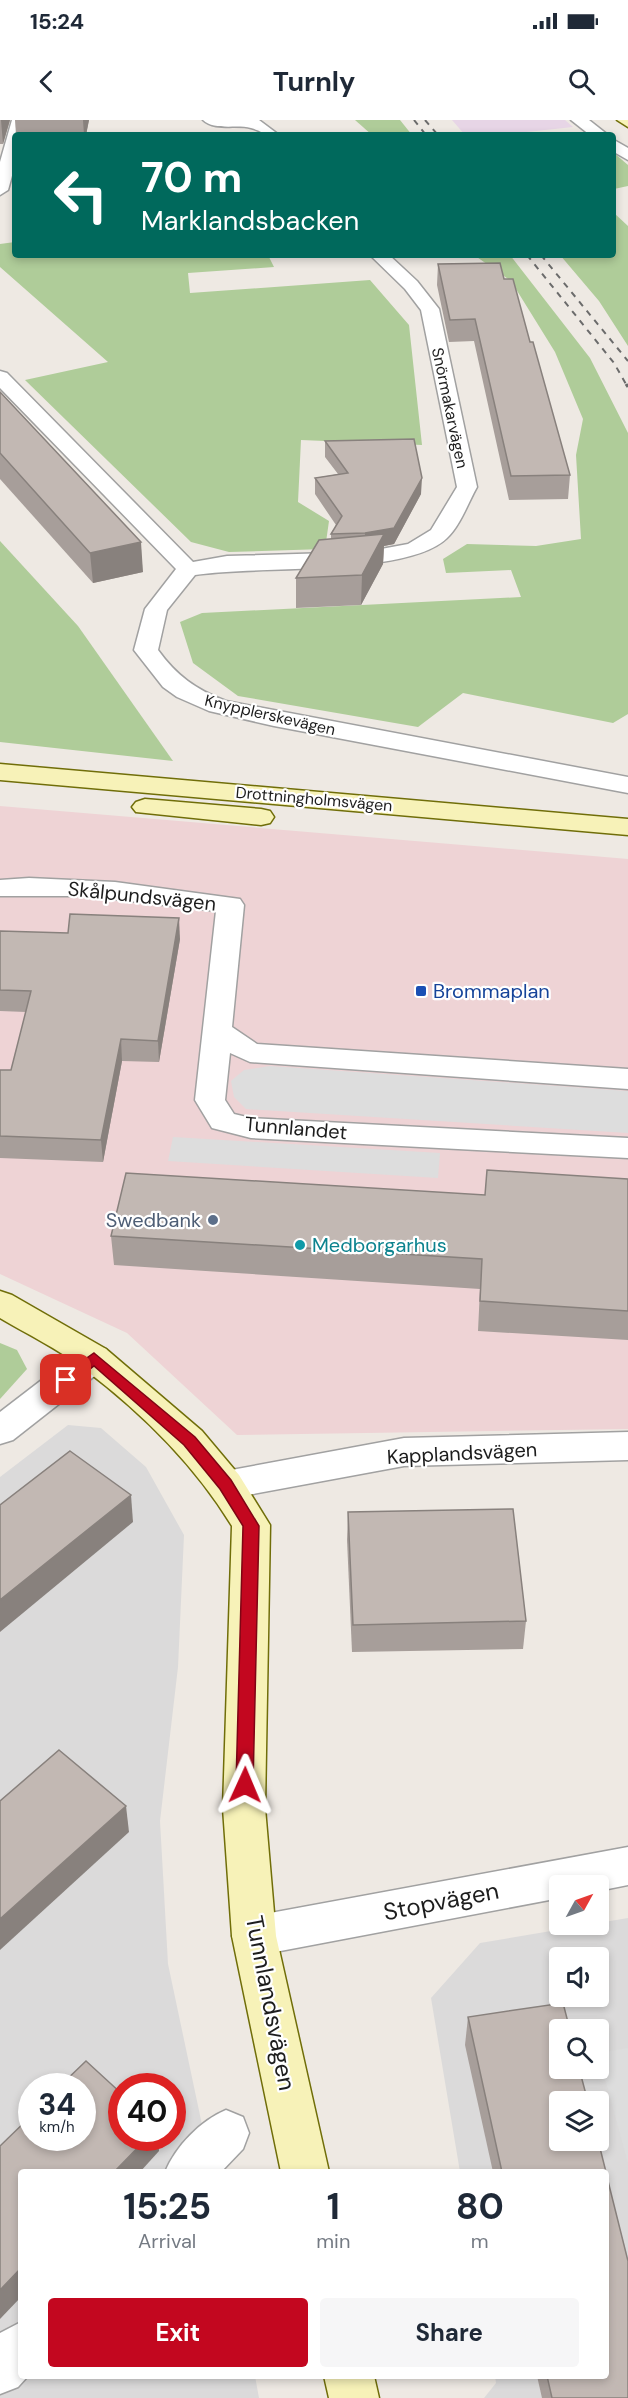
<!DOCTYPE html>
<html lang="en">
<head>
<meta charset="utf-8">
<style>
  :root { --surface:#fff; --page:#f6f6f7; --text:#1f2937; --muted:#747a83; --accent:#c3071f }
  body { margin:0; font-family:"DM Sans",sans-serif; background:var(--page); color:var(--text); height:100vh; display:flex; flex-direction:column; font-size:22px; white-space:nowrap }
  * { box-sizing:border-box; margin:0 }
  p { font-size:20px; color:var(--muted) }
  .icon { flex:none; width:33px; height:33px; fill:none; stroke:currentColor; stroke-width:2; stroke-linecap:round; stroke-linejoin:round }
  .map { position:relative; flex:1; overflow:hidden }
  .sheet { position:absolute; left:18px; top:2049px; width:591px; height:210px; display:flex; flex-direction:column; background:var(--surface); border-radius:6px; box-shadow:0 3px 9px #0003 }
  .sheet>* { flex:none }
  .top-card { position:absolute; left:12px; top:12px; width:604px; height:126px; border-radius:6px; box-shadow:0 3px 9px #0003; background:#00695c; color:#fff; overflow:hidden }
  .needle { width:39px; rotate:50deg }
  .tools { position:absolute; left:549px; top:1755px; display:grid; gap:12px }
  .tools a { display:grid; place-items:center; width:60px; height:60px; border-radius:6px; background:var(--surface); box-shadow:0 3px 9px #0003; font-size:30px }
  .speed { position:absolute; left:18px; top:1953px; display:flex; gap:12px; font-size:30px; font-weight:700; text-align:center }
  .speed>* { display:grid; place-content:center; width:78px; height:78px; border-radius:50%; background:var(--surface); box-shadow:0 3px 9px #0003; line-height:1 }
  .speed small { font-size:15px; font-weight:400 }
  .speed .limit { border:9px solid #d22; background:#fff; color:#111 }
  .pin { position:absolute; display:grid; place-items:center; width:51px; height:51px; color:#fff; margin:-26px; border-radius:12px; box-shadow:0 3px 9px #0006 }
  .me { position:absolute; width:66px; margin:-33px; rotate:1deg; stroke-linejoin:round; filter:drop-shadow(0 0 4px #0008) }
  .turn { display:flex; align-items:center; gap:21px; height:126px; padding:0 30px; font-size:27px }
  .turn .icon { width:78px; height:78px; stroke-width:2.5 }
  .turn b { display:block; font-size:42px; line-height:51px }
  .eta { display:flex; justify-content:space-evenly; align-items:center; height:102px; text-align:center }
  .eta b { font-size:36px; font-weight:700; line-height:42px }
  .cta { display:flex; gap:12px; margin-top:auto; padding:12px 30px }
  .cta a { flex:1; height:69px; border-radius:6px; background:var(--accent); color:#fff; font-size:24px; font-weight:700; line-height:69px; text-align:center }
  .cta a+a { background:var(--page); color:var(--text) }
  .status { display:flex; justify-content:space-between; align-items:center; height:42px; padding:0 30px; background:var(--surface); direction:ltr }
  .status svg { height:16px; fill:currentColor }
  header { display:flex; justify-content:space-between; align-items:center; height:78px; padding:0 30px; background:var(--surface); font-size:27px; font-weight:700 }
  .map>svg:first-child { display:block }
  .residential { fill:#dbdada; fill-rule:evenodd }
  .commercial { fill:#eed3d5 }
  .industrial { fill:#e7d5e6 }
  .forest { fill:#afcc99 }
  .parking { fill:#ddd }
  .lines { fill:none; stroke-linecap:round; stroke-linejoin:round }
  .street-casing { stroke:#a1a1a1; stroke-width:3 }
  .secondary-casing { stroke:#706e09; stroke-width:3 }
  .street { fill:#fff; fill-rule:evenodd }
  .secondary { fill:#f7f2b8; fill-rule:evenodd }
  .rail-far1 { stroke:#6b6b6b; stroke-width:2; stroke-dasharray:6 6; stroke-linecap:butt }
  .rail { stroke:#6b6b6b; stroke-width:3; stroke-dasharray:8 8; stroke-linecap:butt }
  .wall { fill:#a79e9a }
  .shaded-wall { fill:#88817d }
  .building { fill:#c2b8b3; stroke:#88817d; stroke-width:1.5 }
  .route { fill:#c3071f; stroke:#7f0514; stroke-width:1.5 }
  .transit-dot { fill:#1a4fb4; stroke:#fff; stroke-width:2 }
  .service-dot { fill:#5c6f8a; stroke:#fff; stroke-width:2 }
  .culture-dot { fill:#0f9aa8; stroke:#fff; stroke-width:2 }
  .labels { text-anchor:middle; dominant-baseline:central; stroke-width:4.5; stroke-linejoin:round; paint-order:stroke }
  .far-street-label { font-size:16px; fill:#1d1d1d; stroke:#fff }
  .street-label { font-size:20px; fill:#1d1d1d; stroke:#fff }
  .transit-label { font-size:20px; fill:#164399; stroke:#fff; text-anchor:start }
  .service-label { font-size:20px; fill:#4e5e75; stroke:#fff; text-anchor:end }
  .culture-label { font-size:20px; fill:#0d838f; stroke:#fff; text-anchor:start }
  .near-street-label { font-size:24px; fill:#1d1d1d; stroke:#fff }
</style>
</head>
<body>
<div class="status"><b>15:24</b><svg viewBox="0 0 49 12"><path d="M0 12V9h3v3zM5 12V6h3v6zM10 12V3h3v9zM15 12V0h3v12zM26 1h20v11H26zM47 4h2v5h-2z"/></svg></div>
<header><svg class="icon" aria-label="back" viewBox="0 0 24 24"><path d="M15 5l-7 7 7 7"/></svg>Turnly<svg class="icon" aria-label="search" viewBox="0 0 24 24"><circle cx="10" cy="10" r="6"/><path d="M15 15l6 6"/></svg></header>
<div class="map">
<svg width="628" height="2278" viewBox="0 0 628 2278">
  <rect width="100%" height="100%" fill="#eee9e3"/>
  <g class="residential">
    <path d="M 68,1305 L 101,1308 L 146,1347 L 184,1415 L 178,1547 L 160,1701 L 168,1844 L 212,2052 L 21,2052 L 21,2256 L 255,2256 L 259,2278 L 0,2278 L 0,1357 ZM 32,1966 L 82,1966 L 82,2018 L 32,2018 ZM 122,1966 L 172,1966 L 172,2018 L 122,2018 Z"/>
    <path d="M 628,1798 L 628,2278 L 484,2278 L 496,2263 L 495,2256 L 606,2256 L 606,2052 L 460,2052 L 431,1878 L 480,1823 ZM 560,1838 L 598,1838 L 598,1876 L 560,1876 ZM 560,1910 L 598,1910 L 598,1948 L 560,1948 ZM 560,1982 L 598,1982 L 598,2020 L 560,2020 Z"/>
  </g>
  <polygon class="commercial" points="0,686 628,739 628,1309 237,1315 127,1213 0,1154"/>
  <polygon class="industrial" points="452,0 565,0 573,7 499,15 465,15"/>
  <g class="forest">
    <polygon points="355,0 400,0 412,15 372,15"/>
    <polygon points="614,33 628,45 628,66 614,69"/>
    <polygon points="614,93 628,106 628,226 599,181 560,135 614,135"/>
    <polygon points="15,122 15,135 268,135 274,147 188,153 190,173 370,160 409,205 422,325 301,320 298,382 329,401 325,429 229,432 191,422 25,260 108,242 0,147 0,124"/>
    <polygon points="474,135 510,135 590,238 628,313 628,594 613,603 463,573 418,607 238,576 193,543 180,502 202,493 521,477 511,450 446,453 443,439 467,424 536,426 581,419 576,335 583,299 555,232 511,161"/>
    <polygon points="0,421 78,506 173,641 0,622"/>
    <polygon points="0,1223 17,1230 27,1249 0,1279"/>
  </g>
  <g class="parking">
    <polygon points="270,946 628,971 628,1013 246,989 234,977 231,961 244,950"/>
    <polygon points="173,1017 440,1033 438,1058 168,1041"/>
    <polygon points="628,1928 628,2043 598,1933"/>
  </g>
  <g class="lines">
    <g class="street-casing">
      <g id="street">
        <polygon points="12,0 28,0 23,15 15,15 15,45 8,70 0,75 0,42"/>
        <path d="M 203,0 L 259,0 L 279,15 C 261,15 265,12 251,8 C 237,4 214,11 203,0 Z"/>
        <polygon points="571,0 589,0 608,15 590,15"/>
        <polygon points="614,20 628,28 628,40 614,32"/>
        <path d="M 370,135 L 389,135 L 417,161 L 439,189 L 477,367 C 468,383 460,406 447,418 C 407,457 255,445 195,455 L 167,490 L 158,530 C 176,555 196,570 226,581 L 628,657 L 628,673 L 274,606 L 209,591 L 177,577 L 163,567 L 134,530 L 145,489 L 176,449 L 0,268 L 0,251 L 7,253 L 193,442 L 227,436 L 365,432 L 408,424 L 431,410 L 457,367 L 421,190 L 405,169 Z"/>
        <polygon points="29,758 115,762 240,779 244,785 232,907 257,924 628,949 628,969 250,942 230,933 225,980 234,994 251,998 628,1018 628,1038 251,1018 212,1008 195,980 216,791 86,776 0,776 0,760"/>
        <polygon points="94,1225 106,1229 111,1238 106,1247 13,1320 0,1324 0,1292 82,1229"/>
        <polygon points="628,1312 628,1340 404,1346 226,1379 213,1375 208,1365 213,1355 226,1351 404,1318"/>
        <polygon points="628,1727 628,1765 598,1771 598,1766 560,1766 560,1778 254,1836 239,1830 232,1816 239,1802 254,1796"/>
        <path d="M 226,1990 L 243,1997 L 249,2013 L 243,2029 L 221,2052 L 165,2052 C 176,2026 200,2001 226,1990 Z"/>
        <polygon points="21,2202 21,2256 28,2256 18,2267 0,2274 0,2213"/>
      </g>
    </g>
    <g class="secondary-casing">
      <g id="secondary">
        <polygon points="617,0 628,0 628,7"/>
        <polygon points="0,644 628,699 628,715 0,660"/>
        <polygon points="145,679 261,689 270,691 274,697 270,703 261,705 136,692 132,687 136,682"/>
        <path d="M 0,1171 L 12,1175 L 106,1229 L 202,1311 L 239,1355 L 270,1405 L 265,1688 L 276,1816 L 329,2052 L 281,2052 L 232,1816 L 223,1688 L 232,1406 C 195,1345 140,1291 83,1248 C 58,1229 27,1214 0,1198 Z"/>
        <polygon points="324,2256 374,2256 379,2278 329,2278"/>
      </g>
    </g>
    <use href="#street" class="street"/>
    <use href="#secondary" class="secondary"/>
    <g class="rail-far1">
      <polyline points="414,0 426,15"/>
      <polyline points="425,0 438,15"/>
      <polyline points="527,135 614,243 627,266"/>
      <polyline points="541,135 628,241"/>
    </g>
    <polyline class="rail" points="626,264 628,267"/>
  </g>
  <g class="wall">
    <polygon points="0,0 10,0 3,24 0,24"/>
    <polygon points="15,0 89,0 86,15 16,15"/>
    <polygon points="438,144 504,159 530,222 570,355 568,379 509,380 474,221 449,222 437,165"/>
    <polygon points="0,272 143,452 93,463 0,359"/>
    <polygon points="325,321 421,374 394,424 384,426 383,444 361,485 296,488 296,458 331,419 331,414 336,405 315,374 315,358 338,354 325,337"/>
    <polygon points="0,811 180,819 159,942 122,941 103,1042 0,1038 0,950 11,950 26,892 0,891"/>
    <polygon points="628,1059 628,1220 478,1211 480,1169 114,1145 111,1116"/>
    <polygon points="348,1392 526,1501 523,1529 352,1532 347,1420"/>
    <polygon points="468,1897 606,2052 493,2052 465,1925"/>
    <polygon points="537,2256 606,2256 628,2278 542,2278"/>
  </g>
  <g class="shaded-wall">
    <polygon points="1,0 10,0 3,24"/>
    <polygon points="83,0 89,0 86,15 84,15"/>
    <polygon points="422,358 421,374 394,424 384,426 383,444 361,485 362,455 365,430 365,413"/>
    <polygon points="141,422 143,452 93,463 90,433"/>
    <polygon points="179,798 180,819 159,942 158,921"/>
    <polygon points="121,919 122,941 103,1042 101,1020"/>
    <polygon points="131,1375 133,1402 0,1512 0,1480"/>
    <polygon points="126,1686 129,1712 0,1830 0,1799"/>
    <polygon points="147,2018 158,2018 159,2031 140,2052 114,2052"/>
    <polygon points="21,2148 21,2177 0,2199 0,2170"/>
  </g>
  <g class="building">
    <polygon points="500,143 504,159 513,159 530,222 533,222 570,355 511,356 475,199 450,200 438,144"/>
    <polygon points="0,272 141,422 90,433 0,333"/>
    <polygon points="414,319 422,358 394,408 365,413 331,414 342,396 315,358 348,353 325,321"/>
    <polygon points="384,414 362,455 296,458 319,420"/>
    <polygon points="70,794 179,798 158,921 121,919 101,1020 0,1016 0,950 11,950 31,871 0,870 0,811 68,813"/>
    <polygon points="487,1050 628,1059 628,1191 480,1181 482,1139 111,1116 126,1053 485,1075"/>
    <polygon points="70,1331 131,1375 0,1480 0,1385"/>
    <polygon points="513,1389 526,1501 353,1505 348,1392"/>
    <polygon points="59,1630 126,1686 0,1799 0,1681"/>
    <polygon points="563,1883 570,1910 560,1910 560,1948 579,1948 588,1982 560,1982 560,2020 598,2020 606,2052 502,2052 468,1897"/>
    <polygon points="86,1941 122,1974 122,2018 147,2018 114,2052 21,2052 21,2148 0,2170 0,2026 32,1995 32,2018 82,2018 82,1966 60,1966"/>
    <polygon points="606,2053 628,2141 628,2278 552,2278 547,2256 606,2256"/>
  </g>
  <polygon class="route" points="94,1233 195,1317 231,1360 259,1406 253,1665 251,1670 245,1672 239,1670 236,1665 243,1406 220,1369 184,1325 94,1246 72,1263 61,1263 59,1260 61,1256"/>
  <rect class="transit-dot" x="415" y="865" width="12" height="12" rx="3"/>
  <circle class="service-dot" cx="213" cy="1100" r="6"/>
  <circle class="culture-dot" cx="300" cy="1125" r="6"/>
  <g class="labels">
    <g class="far-street-label">
      <text transform="translate(450 288) rotate(78)">Snörmakarvägen</text>
      <text transform="translate(270 595) rotate(13)">Knypplerskevägen</text>
      <text transform="translate(314 679) rotate(5)">Drottningholmsvägen</text>
    </g>
    <g class="street-label">
      <text transform="translate(142 776) rotate(6)">Skålpundsvägen</text>
      <text transform="translate(296 1008) rotate(5)">Tunnlandet</text>
      <text transform="translate(462 1333) rotate(-3)">Kapplandsvägen</text>
    </g>
    <g class="transit-label">
      <text x="433" y="871">Brommaplan</text>
    </g>
    <g class="service-label">
      <text x="201" y="1100">Swedbank</text>
    </g>
    <g class="culture-label">
      <text x="312" y="1125">Medborgarhus</text>
    </g>
    <g class="near-street-label">
      <text transform="translate(441 1781) rotate(-11)">Stopvägen</text>
      <text transform="translate(271 1883) rotate(79)">Tunnlandsvägen</text>
    </g>
  </g>
</svg>
<div class="tools">
<a><svg class="needle" viewBox="-14 -14 28 28"><path d="M0-13l5 13h-10z" fill="#e53935"/><path d="M0 13l5-13h-10z" fill="#747a83"/></svg></a>
<a><svg class="icon" aria-label="sound" viewBox="0 0 24 24"><path d="M4 9h4l5-4v14l-5-4H4zM17 9q2 3 0 6"/></svg></a>
<a><svg class="icon" aria-label="search" viewBox="0 0 24 24"><circle cx="10" cy="10" r="6"/><path d="M15 15l6 6"/></svg></a>
<a><svg class="icon" aria-label="layers" viewBox="0 0 24 24"><path d="M12 4l9 5-9 5-9-5zM3 14l9 5 9-5"/></svg></a>
</div>
<div class="speed"><div>34<small>km/h</small></div><div class="limit">40</div></div>
<div class="pin" style="left:66px;top:1260px;background:#d93025"><svg class="icon" aria-label="arrive" viewBox="0 0 24 24"><path d="M6 21V4h12l-3 4 3 4H6"/></svg></div>
<svg class="me" style="left:245px;top:1665px" viewBox="-20 -20 40 40"><path d="M0-17L14 15 0 8-14 15z" fill="#c3071f" stroke="#fff" stroke-width="4"/></svg>
<div class="top-card">
<div class="turn"><svg class="icon" aria-label="left" viewBox="0 0 24 24"><path d="M17 20v-9H6M10 6l-5 5 5 5"/></svg><div><b>70 m</b>Marklandsbacken</div></div>
</div>
<section class="sheet">
<div class="eta">
<div><b>15:25</b><p>Arrival</p></div>
<div><b>1</b><p>min</p></div>
<div><b>80</b><p>m</p></div>
</div>
<div class="cta"><a>Exit</a><a>Share</a></div>
</section>
</div>
</body>
</html>
